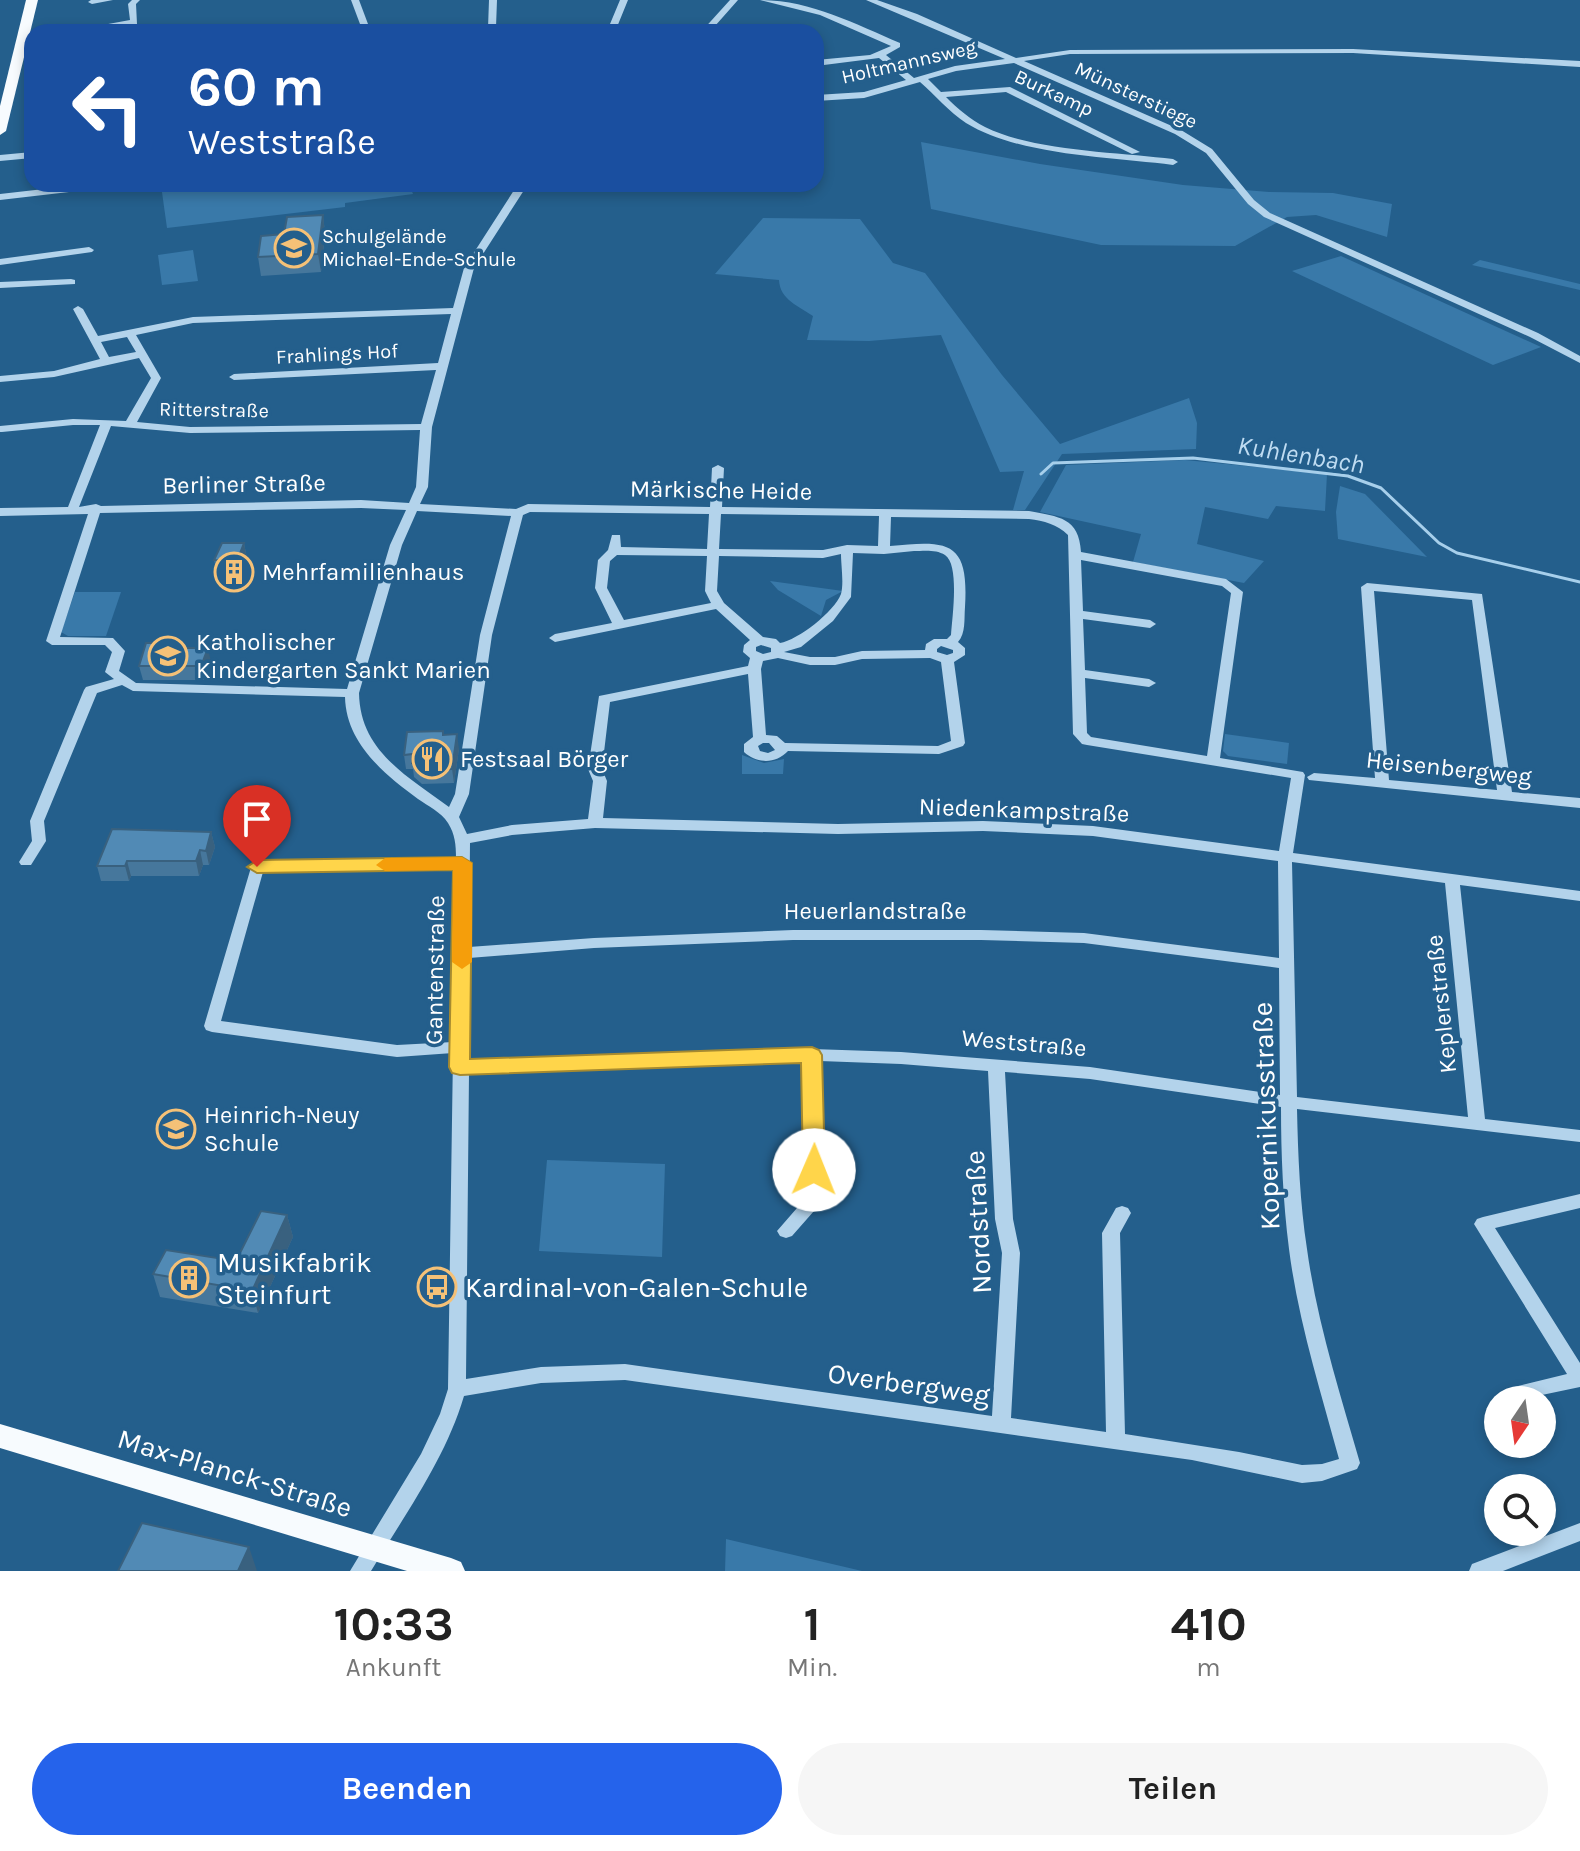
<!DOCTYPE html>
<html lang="de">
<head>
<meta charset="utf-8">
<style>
  :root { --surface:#fff; --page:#f6f6f6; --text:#222; --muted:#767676; --accent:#2563eb }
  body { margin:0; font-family:Karla,sans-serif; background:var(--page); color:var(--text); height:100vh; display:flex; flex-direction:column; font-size:30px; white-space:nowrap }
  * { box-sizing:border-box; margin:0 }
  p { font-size:26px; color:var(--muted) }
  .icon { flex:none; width:44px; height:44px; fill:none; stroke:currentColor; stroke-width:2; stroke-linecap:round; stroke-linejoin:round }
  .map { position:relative; height:1571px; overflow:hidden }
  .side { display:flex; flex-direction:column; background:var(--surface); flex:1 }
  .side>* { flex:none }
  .top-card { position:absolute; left:24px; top:24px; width:800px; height:168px; border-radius:24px; box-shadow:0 4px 12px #0003; background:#1a4fa0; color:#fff; overflow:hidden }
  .needle { width:52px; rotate:193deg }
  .buttons { position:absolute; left:1484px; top:1386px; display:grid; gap:16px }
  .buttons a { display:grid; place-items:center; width:72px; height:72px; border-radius:50%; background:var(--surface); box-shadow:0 4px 12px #0003; font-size:40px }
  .pin { position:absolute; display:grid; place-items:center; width:68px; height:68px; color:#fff; margin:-82px -34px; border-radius:50% 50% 50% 0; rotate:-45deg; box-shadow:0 0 8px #0007 }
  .pin .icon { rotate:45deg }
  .me { position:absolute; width:88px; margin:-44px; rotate:1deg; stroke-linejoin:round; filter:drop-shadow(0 0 6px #0008) }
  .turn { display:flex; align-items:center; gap:28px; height:168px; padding:0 32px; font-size:36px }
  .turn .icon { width:104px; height:104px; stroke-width:2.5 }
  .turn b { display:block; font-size:56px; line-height:68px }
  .eta { display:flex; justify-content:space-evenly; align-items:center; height:136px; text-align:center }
  .eta b { font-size:48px; font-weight:700; line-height:56px }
  .cta { display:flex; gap:16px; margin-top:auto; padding:16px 32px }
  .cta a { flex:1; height:92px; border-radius:48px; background:var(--accent); color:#fff; font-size:32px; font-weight:700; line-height:92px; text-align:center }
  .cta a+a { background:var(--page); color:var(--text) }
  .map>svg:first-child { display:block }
  .green { fill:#3979a9 }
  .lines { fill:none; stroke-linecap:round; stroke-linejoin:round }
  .stream { stroke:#a7cfeb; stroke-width:3 }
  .minor { fill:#b3d3eb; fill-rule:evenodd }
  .major { fill:#f7fbfe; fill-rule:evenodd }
  .wall { fill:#46779c }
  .shaded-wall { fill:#39617f }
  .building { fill:#518ab5; stroke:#39617f; stroke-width:2 }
  .route { fill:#ffd54a; stroke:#a68a30; stroke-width:2 }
  .slow { fill:#f59e0b }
  .labels { text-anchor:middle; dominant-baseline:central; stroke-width:7; stroke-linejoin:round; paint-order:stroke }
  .far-street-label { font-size:20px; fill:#fff; stroke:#245f8c }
  .far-poi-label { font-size:20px; fill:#fff; stroke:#245f8c; text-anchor:start }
  .street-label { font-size:24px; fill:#fff; stroke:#245f8c }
  .poi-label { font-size:24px; fill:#fff; stroke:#245f8c; text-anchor:start }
  .water-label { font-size:26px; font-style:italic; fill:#bfdcf2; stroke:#245f8c }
  .near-street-label { font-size:28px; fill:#fff; stroke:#245f8c }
  .near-poi-label { font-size:28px; fill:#fff; stroke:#245f8c; text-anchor:start }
</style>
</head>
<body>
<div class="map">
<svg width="1580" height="1571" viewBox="0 0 1580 1571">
  <rect width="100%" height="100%" fill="#245f8c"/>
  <g class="green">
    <polygon points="921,142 1040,164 1183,185 1269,192 1333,193 1392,204 1387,237 1316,215 1287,217 1235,246 1101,245 931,209"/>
    <polygon points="409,184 413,194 345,203 345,207 167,228 161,185"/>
    <path d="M 763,218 L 860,219 L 893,263 L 925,273 L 1002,375 L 1060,444 L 1189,398 L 1197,423 L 1196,449 L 1062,454 L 1025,510 L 1013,510 L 1024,471 L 1000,472 L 941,335 L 869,341 L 807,340 L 813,316 C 799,306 780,300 779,280 L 715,274 Z"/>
    <polygon points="193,250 198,281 162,285 158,255"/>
    <polygon points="1341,256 1541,347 1493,365 1292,271"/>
    <polygon points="1480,260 1580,284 1580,290 1472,265"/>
    <polygon points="1185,460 1327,474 1325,511 1276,506 1268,519 1205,507 1197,544 1264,561 1244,583 1133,562 1141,534 1040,512 1066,465"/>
    <polygon points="1340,486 1365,494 1427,557 1338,539 1336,512"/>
    <polygon points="770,581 843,591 826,600 821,616 778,590"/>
    <polygon points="75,592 121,592 106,636 68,636 61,632"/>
    <polygon points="1225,734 1289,743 1287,764 1228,756 1223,751"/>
    <polygon points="742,755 764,763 784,759 783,774 742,774"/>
    <polygon points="547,1160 665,1164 662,1257 539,1251"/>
    <polygon points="726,1539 862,1571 725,1571"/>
  </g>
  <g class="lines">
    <polyline class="stream" points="1041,474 1053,463 1193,458 1348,476 1381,488 1439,543 1457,553 1580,582"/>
    <g class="minor">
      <polygon points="91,0 113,0 92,4 88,2"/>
      <polygon points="132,0 140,0 136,4 137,24 85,31 81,29 130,20 128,4"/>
      <polygon points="351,0 359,0 371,32 363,32"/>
      <polygon points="489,0 497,0 496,27 506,32 495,32 488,28"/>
      <polygon points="620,0 628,0 617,27 682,30 686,32 607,32 608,29 554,32 558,30 610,24"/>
      <polygon points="730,0 738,0 715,26 767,30 771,32 701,32"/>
      <path d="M 760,0 C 810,0 855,24 900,43 L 900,47 L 886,55 L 914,78 L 955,66 L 1005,59 L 866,0 L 877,0 L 917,14 L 1016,58 L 1070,50 L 1353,49 L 1580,61 L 1580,67 L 1353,53 L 1070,54 L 1024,61 L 1181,130 L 1212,149 L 1254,200 L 1270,213 L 1538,333 L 1580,356 L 1580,363 L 1530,337 L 1264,217 L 1248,204 L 1206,153 L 1175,134 L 1014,63 L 956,71 L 928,79 L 941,92 L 1010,87 L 1140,152 L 1132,154 L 1006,92 L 946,97 C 958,109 970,119 985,127 C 1033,151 1119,152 1173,159 L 1178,162 L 1173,165 C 1111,157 1020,156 966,123 C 949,112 935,95 920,82 L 864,98 L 816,101 L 816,95 L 864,92 L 906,80 L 879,58 L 816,66 L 816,60 L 870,55 L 891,46 L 820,15 Z"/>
      <polygon points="32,152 32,158 0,161 0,155"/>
      <polygon points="88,184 117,184 112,187 0,200 0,194"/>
      <path d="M 518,184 L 528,184 L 474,268 L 432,427 L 428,487 L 420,504 L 516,509 L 528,504 L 710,507 L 712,468 L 718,465 L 724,468 L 722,507 L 1029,511 C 1059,517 1079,517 1081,552 L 1226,579 L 1243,592 L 1220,758 L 1303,772 L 1305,775 L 1293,853 L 1580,891 L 1580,901 L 1460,885 L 1485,1119 L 1580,1130 L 1580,1142 L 1297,1109 C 1298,1156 1300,1203 1307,1249 C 1317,1322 1340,1393 1360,1463 L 1357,1469 L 1322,1481 L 1302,1483 L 1192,1460 L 625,1380 L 541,1383 L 464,1396 C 445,1460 405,1514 371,1571 L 350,1571 L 421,1454 L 440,1414 L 448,1389 L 453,1053 L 397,1057 L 212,1032 L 206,1030 L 204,1026 L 252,864 L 456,858 C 456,845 455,834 448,823 C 441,812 428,806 418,799 C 384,774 346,743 345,697 L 133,691 L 122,685 L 97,693 L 44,821 L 46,841 L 31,865 L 21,865 L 19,862 L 32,841 L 30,821 L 84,690 L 86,687 L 114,679 L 105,672 L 112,652 L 105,645 L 52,645 L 46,641 L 88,514 L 0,516 L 0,508 L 68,507 L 100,425 L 73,425 L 2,432 L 0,432 L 0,426 L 73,419 L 126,421 L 151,378 L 139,358 L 54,377 L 0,382 L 0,376 L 54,371 L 100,359 L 73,309 L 78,306 L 83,309 L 98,336 L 193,317 L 453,308 L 464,268 ZM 451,314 L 438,363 L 234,374 L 229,377 L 234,380 L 436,370 L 421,424 L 190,427 L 137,422 L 161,378 L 136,335 L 193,323 ZM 127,337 L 136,352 L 109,357 L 101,342 ZM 111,426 L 190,433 L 420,430 L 416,487 L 409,503 L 361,500 L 101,506 L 96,504 L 79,507 ZM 361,508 L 406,510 L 390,545 L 347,689 L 136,683 L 119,671 L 125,651 L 113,638 L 60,637 L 100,513 ZM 417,511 L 511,516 L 480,635 L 455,794 L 449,807 C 407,776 360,751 359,693 L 402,545 ZM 530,512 L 709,514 L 707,549 L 621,547 L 620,535 L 612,535 L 608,550 L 598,560 L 595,588 L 612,623 L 555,634 L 549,638 L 555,642 L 716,609 L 750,640 L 744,645 L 743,652 L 750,658 L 748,666 L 599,696 L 588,769 L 593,781 L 588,819 L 512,825 L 467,834 L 459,817 L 469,794 L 492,635 L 523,515 ZM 721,514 L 879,516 L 878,546 L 847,545 L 823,550 L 719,549 ZM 891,517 L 1029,519 C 1044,521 1057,524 1068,535 L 1073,734 L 1082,744 L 1087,745 L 1291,778 L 1279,851 L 1093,826 L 983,821 L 838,824 L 603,818 L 607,781 L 602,769 L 610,702 L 748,674 L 753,737 L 744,744 L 744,752 C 757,764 776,764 788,751 L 939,754 L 963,746 L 965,743 L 954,662 L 965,655 L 965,648 L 958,642 C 966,633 964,619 965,607 C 969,541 949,540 890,546 ZM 914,551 C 923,551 936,549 945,555 C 960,565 952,618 951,635 L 947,639 L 934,639 L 926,644 L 925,650 L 862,651 L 835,657 L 810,657 L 784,652 L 801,647 L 833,621 L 851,597 L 853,553 L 884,554 ZM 841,554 C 841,565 844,583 841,594 C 834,612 798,640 780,643 L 776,639 L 763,637 L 724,603 L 717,591 L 719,556 L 823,558 ZM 617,555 L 707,556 L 705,591 L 711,603 L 624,620 L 607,588 L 610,561 ZM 1081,560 L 1222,586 L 1231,593 L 1207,756 L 1091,737 L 1087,733 L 1085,678 L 1149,687 L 1156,683 L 1149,679 L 1085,670 L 1083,619 L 1150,628 L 1156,624 L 1150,620 L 1083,611 ZM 761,645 L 771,648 L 771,652 L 763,654 L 756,651 L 756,647 ZM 941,646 L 953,650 L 953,653 L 947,655 L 937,652 L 937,649 ZM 778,658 L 810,665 L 835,665 L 862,659 L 930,658 L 941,662 L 951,741 L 938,746 L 785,743 L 777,736 L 766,735 L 761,669 L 763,661 ZM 763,743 L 769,743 L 775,750 L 768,753 L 760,751 L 758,746 ZM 595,828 L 838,834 L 983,831 L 1093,836 L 1278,861 L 1279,958 L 1084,933 L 981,930 L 793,930 L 594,938 L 469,947 L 470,843 L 512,835 ZM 1292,862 L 1445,883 L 1468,1117 L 1297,1097 ZM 455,868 L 453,1042 L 397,1045 L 221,1021 L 263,872 ZM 793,940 L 981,940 L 1084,943 L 1279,968 L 1280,1095 L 1090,1067 L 901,1052 L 812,1049 L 469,1061 L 469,958 L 594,948 ZM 804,1061 L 805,1170 L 797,1208 L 777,1231 L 780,1236 L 786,1238 L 792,1236 L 814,1211 L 823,1170 L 820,1061 L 901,1064 L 988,1071 L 995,1219 L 1002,1253 L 992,1416 L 625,1364 L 541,1367 L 466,1379 L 469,1073 ZM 1005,1072 L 1090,1079 L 1281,1107 C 1281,1155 1283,1201 1289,1249 C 1298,1320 1320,1389 1339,1459 L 1322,1464 L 1302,1465 L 1239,1452 L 1125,1434 L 1120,1233 L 1131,1213 L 1128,1208 L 1122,1206 L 1116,1208 L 1102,1233 L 1106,1432 L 1011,1418 L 1020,1253 L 1013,1219 Z"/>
      <polygon points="89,247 94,250 92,252 0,265 0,259"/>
      <polygon points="71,279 75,280 75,284 0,288 0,282"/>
      <path d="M 1367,583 L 1482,594 L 1512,792 L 1580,798 L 1580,808 L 1309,780 L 1307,777 L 1314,773 L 1375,778 L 1361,587 ZM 1374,591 L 1472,600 L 1497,790 L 1389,780 Z"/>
      <polygon points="1580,1194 1580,1208 1495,1228 1580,1363 1580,1387 1518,1400 1514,1399 1512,1393 1514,1387 1567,1374 1474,1224 1477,1219 1483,1217"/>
      <polygon points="1580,1523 1580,1541 1503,1571 1469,1571 1472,1564"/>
    </g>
    <g class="major">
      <polygon points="26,0 38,0 6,131 0,135 0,106"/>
      <polygon points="0,1424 451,1558 461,1562 465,1571 407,1571 0,1448"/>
    </g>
  </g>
  <g class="wall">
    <polygon points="323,215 325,233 321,272 261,276 258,257"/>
    <polygon points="244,543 248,564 242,581 219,581 214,560"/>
    <polygon points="174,648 211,662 204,680 143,680 139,666"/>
    <polygon points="443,731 444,735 459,749 454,783 422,784 414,777 413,769 406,769 404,755"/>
    <polygon points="211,832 215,847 209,865 203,865 199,876 131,876 129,881 101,881 97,866"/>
    <polygon points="287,1215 293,1237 258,1313 160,1297 153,1274 236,1261"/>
  </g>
  <g class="shaded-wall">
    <polygon points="323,215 325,233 321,272 318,254"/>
    <polygon points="244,543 248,564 242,581 237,561"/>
    <polygon points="208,648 211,662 204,680 201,666"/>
    <polygon points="457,734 459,749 454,783 452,769"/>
    <polygon points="211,832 215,847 209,865 206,851"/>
    <polygon points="200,850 203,865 199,876 196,861"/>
    <polygon points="127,861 131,876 129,881 125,866"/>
    <polygon points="287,1215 293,1237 258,1313 252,1291"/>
    <polygon points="249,1547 257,1571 238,1571"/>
  </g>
  <g class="building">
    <polygon points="323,215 318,254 258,257 261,236 284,234 287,217"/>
    <polygon points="222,543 244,543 237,561 214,560"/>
    <polygon points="146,643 173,643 172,648 208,648 201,666 139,666"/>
    <polygon points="443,731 443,735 457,734 452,769 420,770 412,763 413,754 404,755 407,732"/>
    <polygon points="112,829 211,832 206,851 200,850 196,861 127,861 125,866 97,866"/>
    <polygon points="261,1211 287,1215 252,1291 153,1274 166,1250 236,1261"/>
    <polygon points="142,1523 249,1547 238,1571 118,1571"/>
  </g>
  <polygon class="route" points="462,857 472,863 470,1059 812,1047 819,1050 822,1055 825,1170 822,1177 814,1179 806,1177 803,1170 801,1063 460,1075 452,1073 449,1067 453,870 257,873 247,867 257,860"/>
  <polygon class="slow" points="462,857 472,863 472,962 462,969 452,962 453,870 385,871 376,865 385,858"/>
  <defs>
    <g id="school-ring" transform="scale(2)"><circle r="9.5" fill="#245f8c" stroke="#f5c177" stroke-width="1.5"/><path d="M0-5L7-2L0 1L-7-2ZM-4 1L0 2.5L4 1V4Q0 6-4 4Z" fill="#f5c177"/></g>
    <g id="building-ring" transform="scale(2)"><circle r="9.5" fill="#245f8c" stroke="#f5c177" stroke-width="1.5"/><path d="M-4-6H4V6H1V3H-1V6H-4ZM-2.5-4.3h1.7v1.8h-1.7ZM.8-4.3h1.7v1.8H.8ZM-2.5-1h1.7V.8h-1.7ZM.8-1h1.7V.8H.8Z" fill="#f5c177"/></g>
    <g id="restaurant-ring" transform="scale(2)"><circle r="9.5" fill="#245f8c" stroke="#f5c177" stroke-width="1.5"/><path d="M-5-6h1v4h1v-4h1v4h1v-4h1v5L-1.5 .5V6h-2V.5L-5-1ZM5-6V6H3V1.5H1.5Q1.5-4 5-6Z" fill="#f5c177"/></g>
    <g id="bus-ring" transform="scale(2)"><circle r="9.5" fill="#245f8c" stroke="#f5c177" stroke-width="1.5"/><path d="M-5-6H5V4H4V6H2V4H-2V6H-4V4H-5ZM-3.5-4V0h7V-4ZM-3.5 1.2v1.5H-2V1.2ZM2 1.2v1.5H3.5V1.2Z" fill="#f5c177"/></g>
  </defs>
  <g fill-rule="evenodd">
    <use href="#school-ring" x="294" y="248"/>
    <use href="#building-ring" x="234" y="572"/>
    <use href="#school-ring" x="168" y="656"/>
    <use href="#restaurant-ring" x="432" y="759"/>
    <use href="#school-ring" x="176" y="1129"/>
    <use href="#building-ring" x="189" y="1278"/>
    <use href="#bus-ring" x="437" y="1287"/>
  </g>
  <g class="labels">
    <g class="far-street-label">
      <text transform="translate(909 62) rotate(-13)">Holtmannsweg</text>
      <text transform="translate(1054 93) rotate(25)">Burkamp</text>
      <text transform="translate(1136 95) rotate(25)">Münsterstiege</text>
      <text transform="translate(337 354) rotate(-3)">Frahlings Hof</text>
      <text transform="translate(214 410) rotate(1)">Ritterstraße</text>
    </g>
    <g class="far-poi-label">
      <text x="322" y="236">Schulgelände<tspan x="322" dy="23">Michael-Ende-Schule</tspan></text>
    </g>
    <g class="street-label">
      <text transform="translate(244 484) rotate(-1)">Berliner Straße</text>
      <text transform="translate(721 490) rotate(1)">Märkische Heide</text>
      <text transform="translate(1449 768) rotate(6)">Heisenbergweg</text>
      <text transform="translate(1024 810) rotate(2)">Niedenkampstraße</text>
      <text x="875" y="911">Heuerlandstraße</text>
      <text transform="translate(435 970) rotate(-89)">Gantenstraße</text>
      <text transform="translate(1441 1004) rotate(-96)">Keplerstraße</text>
      <text transform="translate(1024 1043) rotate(5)">Weststraße</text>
    </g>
    <g class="poi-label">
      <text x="262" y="572">Mehrfamilienhaus</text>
      <text x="196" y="642">Katholischer<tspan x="196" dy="28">Kindergarten Sankt Marien</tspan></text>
      <text x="460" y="759">Festsaal Börger</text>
      <text x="204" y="1115">Heinrich-Neuy<tspan x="204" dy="28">Schule</tspan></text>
    </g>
    <g class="water-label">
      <text transform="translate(1301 455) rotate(9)">Kuhlenbach</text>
    </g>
    <g class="near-street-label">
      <text transform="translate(1266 1116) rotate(-92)">Kopernikusstraße</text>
      <text transform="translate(978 1222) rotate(-93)">Nordstraße</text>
      <text transform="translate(909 1384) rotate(8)">Overbergweg</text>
      <text transform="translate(235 1473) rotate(17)">Max-Planck-Straße</text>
    </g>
    <g class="near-poi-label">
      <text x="217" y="1262">Musikfabrik<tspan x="217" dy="32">Steinfurt</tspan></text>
      <text x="465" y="1287">Kardinal-von-Galen-Schule</text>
    </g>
  </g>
</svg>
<div class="buttons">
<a><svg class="needle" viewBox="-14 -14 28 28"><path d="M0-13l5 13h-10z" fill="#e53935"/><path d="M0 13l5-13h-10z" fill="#767676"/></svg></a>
<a><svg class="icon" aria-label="search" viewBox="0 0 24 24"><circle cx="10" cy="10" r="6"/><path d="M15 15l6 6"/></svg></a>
</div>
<div class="pin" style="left:257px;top:867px;background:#d93025"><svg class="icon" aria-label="arrive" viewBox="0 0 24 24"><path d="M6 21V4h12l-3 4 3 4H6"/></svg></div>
<svg class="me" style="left:814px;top:1170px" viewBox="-20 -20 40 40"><circle r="19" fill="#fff"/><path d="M0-13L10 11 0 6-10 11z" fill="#ffd54a"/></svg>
<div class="top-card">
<div class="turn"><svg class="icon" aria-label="left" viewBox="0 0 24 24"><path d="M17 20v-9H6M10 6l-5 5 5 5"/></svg><div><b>60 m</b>Weststraße</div></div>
</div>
</div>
<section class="side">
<div class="eta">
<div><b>10:33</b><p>Ankunft</p></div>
<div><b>1</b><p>Min.</p></div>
<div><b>410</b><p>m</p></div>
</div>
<div class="cta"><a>Beenden</a><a>Teilen</a></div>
</section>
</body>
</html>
